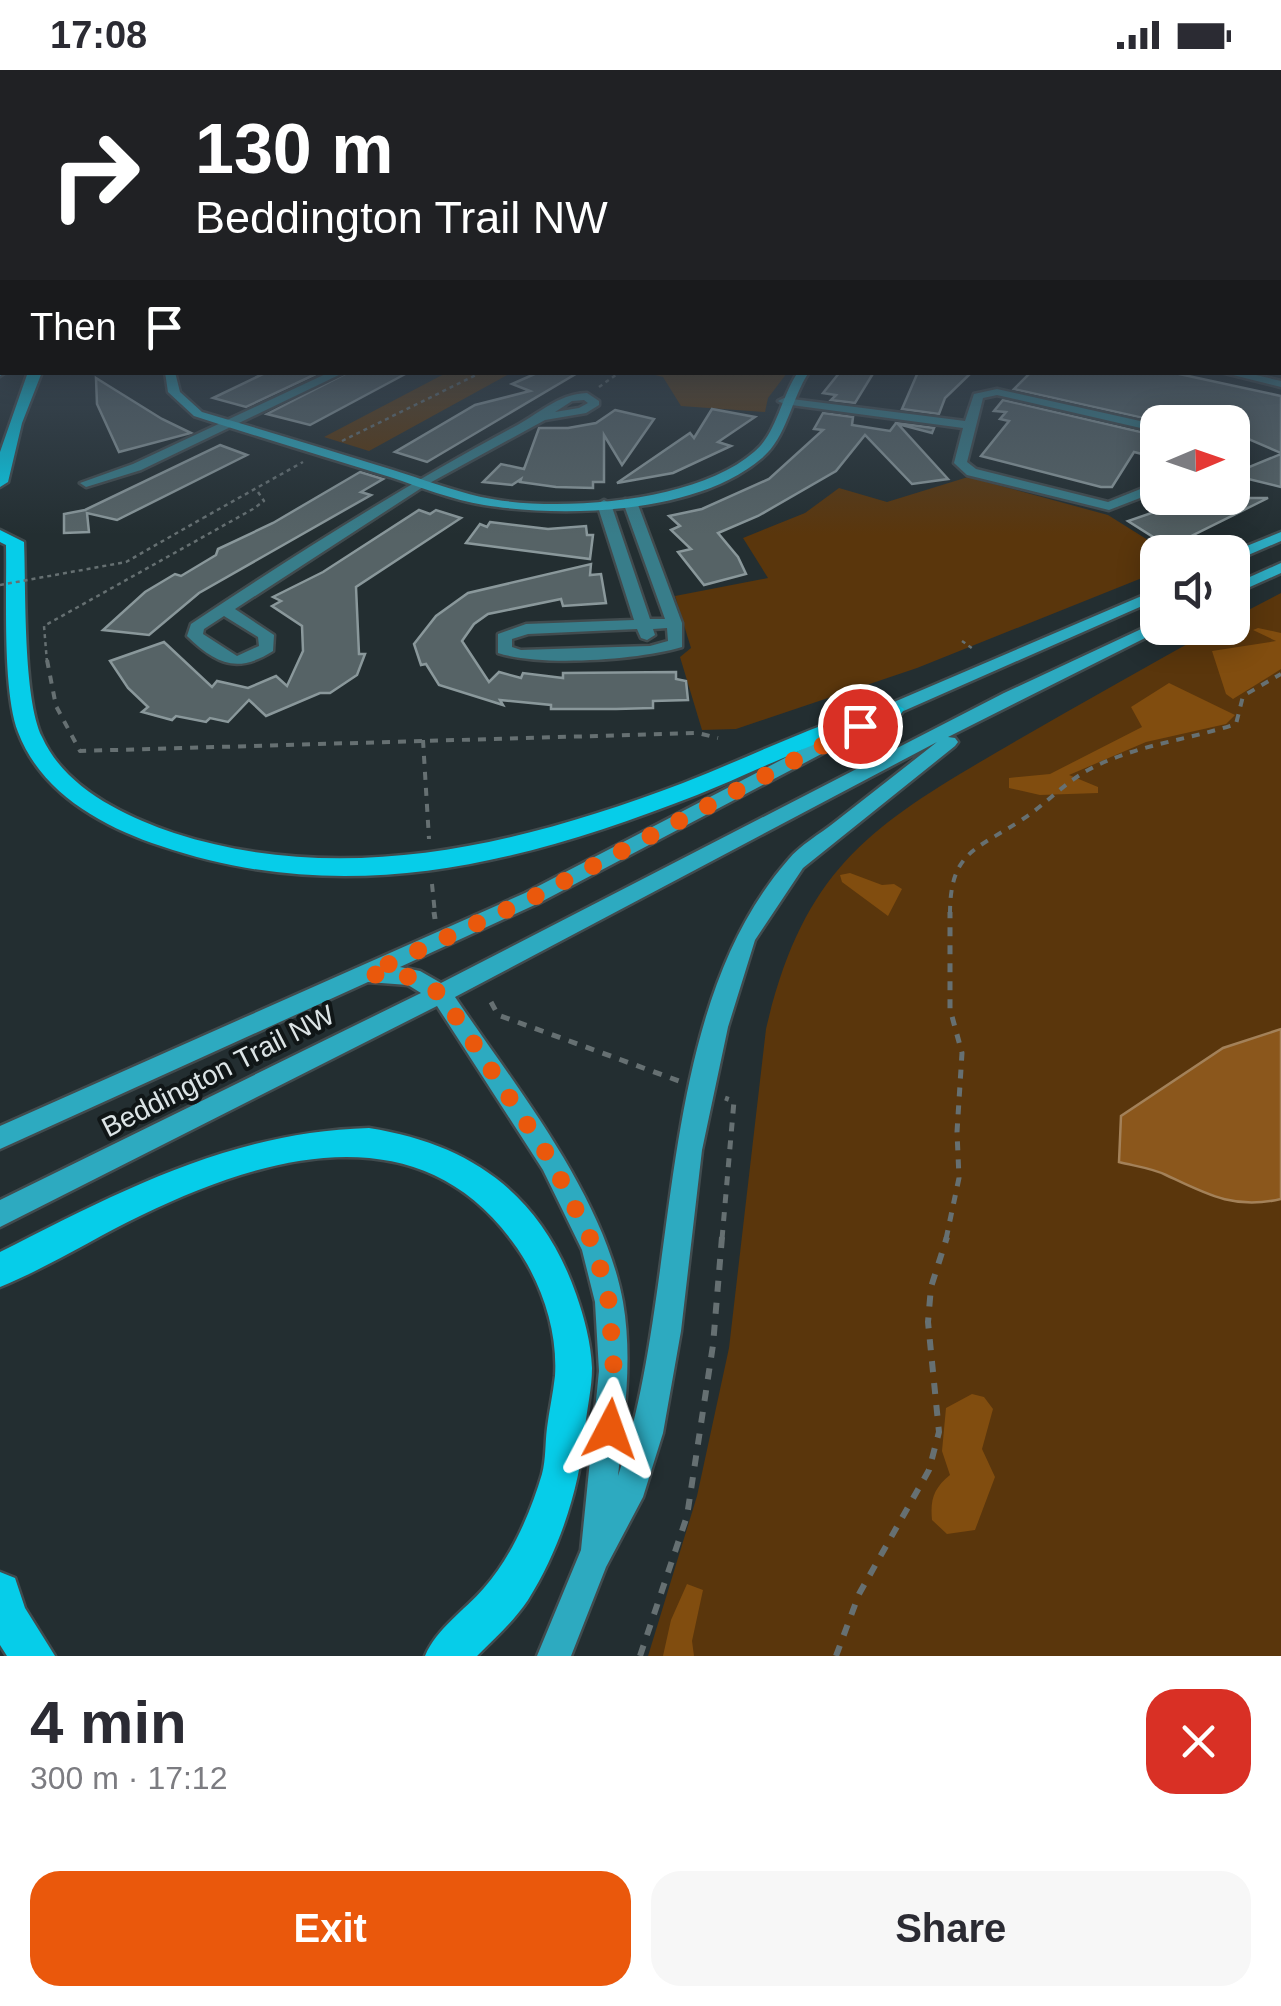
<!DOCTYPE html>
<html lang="en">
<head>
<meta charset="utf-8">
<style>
  :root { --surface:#fff; --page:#f7f7f7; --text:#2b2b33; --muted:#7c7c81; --accent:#ea580c }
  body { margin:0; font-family:Arial,sans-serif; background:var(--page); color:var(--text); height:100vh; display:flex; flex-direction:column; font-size:38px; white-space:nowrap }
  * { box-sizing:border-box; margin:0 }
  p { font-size:32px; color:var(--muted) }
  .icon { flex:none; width:55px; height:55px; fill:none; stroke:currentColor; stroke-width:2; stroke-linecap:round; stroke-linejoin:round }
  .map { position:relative; height:1586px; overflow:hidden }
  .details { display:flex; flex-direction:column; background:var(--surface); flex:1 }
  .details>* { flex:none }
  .top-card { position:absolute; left:0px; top:0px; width:1282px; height:305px; box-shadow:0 5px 25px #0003; background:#202124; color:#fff; overflow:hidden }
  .needle { width:65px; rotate:88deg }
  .fabs { position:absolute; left:1140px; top:335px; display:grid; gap:20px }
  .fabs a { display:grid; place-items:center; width:110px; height:110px; border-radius:20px; background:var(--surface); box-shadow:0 5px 25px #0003; font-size:50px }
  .pin { position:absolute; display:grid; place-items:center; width:85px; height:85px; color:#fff; margin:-42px; border:5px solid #fff; border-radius:50%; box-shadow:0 2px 10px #0007 }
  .me { position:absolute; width:110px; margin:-55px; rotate:4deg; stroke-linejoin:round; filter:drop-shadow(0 0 8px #0008) }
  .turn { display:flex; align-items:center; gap:35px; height:210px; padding:0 30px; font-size:45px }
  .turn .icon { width:130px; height:130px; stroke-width:2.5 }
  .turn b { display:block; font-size:70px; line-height:85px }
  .then { display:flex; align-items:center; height:95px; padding:0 30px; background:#0003; gap:20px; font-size:38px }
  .round { display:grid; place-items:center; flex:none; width:105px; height:105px; border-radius:30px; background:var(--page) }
  .summary { display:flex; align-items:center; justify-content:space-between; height:170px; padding:0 30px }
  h1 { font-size:60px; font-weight:800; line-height:75px }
  .cta { display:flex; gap:20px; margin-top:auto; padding:20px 30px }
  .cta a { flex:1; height:115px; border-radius:30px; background:var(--accent); color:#fff; font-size:40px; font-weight:800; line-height:115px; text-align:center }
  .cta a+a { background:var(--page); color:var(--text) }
  .status { display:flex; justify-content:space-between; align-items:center; height:70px; padding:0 50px; background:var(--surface); direction:ltr }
  .status svg { height:28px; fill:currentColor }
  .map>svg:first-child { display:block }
  .green { fill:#5a360c }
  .forest { fill:#814d0f }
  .water { fill:#8b571c; stroke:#a38159; stroke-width:2.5 }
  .building { fill:#566366; stroke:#8a989b; stroke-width:2.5 }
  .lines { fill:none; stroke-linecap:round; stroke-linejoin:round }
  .street-casing { stroke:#414b4e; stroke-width:5 }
  .secondary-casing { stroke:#414b4e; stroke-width:5 }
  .primary-casing { stroke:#414b4e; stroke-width:5 }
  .path-far3 { stroke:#667072; stroke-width:2.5; stroke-dasharray:4 4; stroke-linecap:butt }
  .path-far2 { stroke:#667072; stroke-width:4; stroke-dasharray:8 8; stroke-linecap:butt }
  .path-far1 { stroke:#667072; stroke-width:5; stroke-dasharray:9 9; stroke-linecap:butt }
  .path { stroke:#667072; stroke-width:6; stroke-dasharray:11 11; stroke-linecap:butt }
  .street { fill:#387d8a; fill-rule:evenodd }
  .secondary { fill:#2daac0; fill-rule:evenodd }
  .primary { fill:#06cde9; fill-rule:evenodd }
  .path-bridge { stroke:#667072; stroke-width:2.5; stroke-dasharray:4 4; stroke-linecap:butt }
  .route { stroke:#ea580c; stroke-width:18; stroke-dasharray:0 32.4 }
  .labels { text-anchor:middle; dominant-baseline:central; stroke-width:8; stroke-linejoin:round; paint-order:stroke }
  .street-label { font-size:28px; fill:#dce4e6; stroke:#101617 }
</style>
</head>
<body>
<div class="status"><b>17:08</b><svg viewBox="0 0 49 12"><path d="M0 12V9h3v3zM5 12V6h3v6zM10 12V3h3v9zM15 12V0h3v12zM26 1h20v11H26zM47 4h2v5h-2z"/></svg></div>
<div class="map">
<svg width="1281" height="1586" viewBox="0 0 1281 1586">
  <rect width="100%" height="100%" fill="#232e31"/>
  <g class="green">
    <polygon points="446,303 511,303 369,381 324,367"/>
    <polygon points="647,303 787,303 768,328 765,342 681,336 663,307"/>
    <polygon points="968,407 1108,445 1167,482 1158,482 1157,502 917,598 736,659 702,660 680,587 691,578 675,526 768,508 743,468 805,443 839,418 887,432"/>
    <path d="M 1281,523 L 1281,1586 L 648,1586 L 697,1426 L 729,1278 L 766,959 C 805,792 877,752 1016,671 C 1082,633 1149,595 1216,558 L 1232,558 L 1233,548 Z"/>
  </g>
  <g class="forest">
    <polygon points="1258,558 1281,563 1281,599 1233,629 1226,624 1212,581 1276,571 1253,560"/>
    <polygon points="1169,613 1235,645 1226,654 1146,672 1069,705 1098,717 1098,723 1040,725 1009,718 1009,708 1050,704 1142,657 1131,637"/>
    <polygon points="850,803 882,815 894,814 902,819 888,846 842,812 840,805"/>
    <path d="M 972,1324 L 984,1327 L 993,1339 L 982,1379 L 995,1407 L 975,1460 L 947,1464 L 932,1450 C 930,1429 934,1418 950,1405 L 942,1381 L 946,1338 Z"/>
    <polygon points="687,1514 703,1520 692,1571 694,1586 663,1586 671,1550"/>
  </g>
  <path class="water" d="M 1281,959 L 1281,1129 C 1234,1140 1206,1124 1166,1105 C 1152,1098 1134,1096 1119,1092 L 1121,1046 L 1223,978 Z"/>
  <g class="building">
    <polygon points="267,302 316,304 246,337 213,328"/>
    <polygon points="349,302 409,302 310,355 267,344"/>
    <polygon points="539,302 579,302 427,392 395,382 475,335 530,321 512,314"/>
    <polygon points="840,302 874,302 855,333 831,330 836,325 823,323"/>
    <polygon points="918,302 972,302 945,328 939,344 902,339"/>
    <polygon points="1031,302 1170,302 1281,326 1281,383 1232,362 1232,352 1161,352 1014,319"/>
    <polygon points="96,308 162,349 191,363 119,382 97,334"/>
    <polygon points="1003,330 1158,366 1158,388 1134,382 1112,417 1101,417 981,386 1009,351 1000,349 1006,342 994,341"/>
    <polygon points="712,339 755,347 718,372 731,376 673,403 617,413 690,363 694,368"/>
    <polygon points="615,340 654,349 622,395 604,365 604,412 593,412 593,418 556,417 520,412 521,409 512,415 483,412 501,394 524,399 539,358 568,358 596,353"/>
    <polygon points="823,343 853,347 852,355 890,361 896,353 934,358 932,363 898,354 948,409 912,414 865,365 836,401 758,446 718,463 738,487 746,504 704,515 678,482 691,479 671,460 680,456 669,446 702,439 769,409 823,360 814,359"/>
    <polygon points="220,375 247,385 117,450 87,443 89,462 64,463 64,444 85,440"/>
    <polygon points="1281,384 1281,417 1232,405 1232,404"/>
    <polygon points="360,402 383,409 361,422 371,425 199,523 149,565 103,560 145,522 175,504 181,506 216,485 218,479 273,453"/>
    <polygon points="1195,428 1268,428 1169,477 1128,451"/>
    <polygon points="419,440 430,444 436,440 461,448 356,517 359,584 365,584 357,605 330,623 320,623 266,646 249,630 228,652 210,648 206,652 176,646 172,650 142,642 148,637 128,618 110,591 164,572 212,617 217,611 248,618 276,606 287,616 303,581 302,556 272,536 281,531 273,527 323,502"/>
    <polygon points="490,452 548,459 586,456 587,465 593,465 590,489 466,473 480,454 487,457"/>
    <polygon points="591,494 590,505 601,504 606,533 563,536 561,529 488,544 474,554 462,571 489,612 499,602 521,608 523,603 563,608 563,603 676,602 676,609 686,611 688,630 653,631 653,638 616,639 551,639 551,635 500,630 503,635 439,615 426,594 421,595 414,574 436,546 468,523"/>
  </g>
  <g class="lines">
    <g class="street-casing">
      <g id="street">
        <rect x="1280" y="253" width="1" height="6"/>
        <polygon points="330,302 345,302 141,400 86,417 80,413 133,394"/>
        <polygon points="1221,302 1243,302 1281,311 1281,317"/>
        <polygon points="997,319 1158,355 1158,362 997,325 983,328 967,392 976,399 1108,432 1158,412 1158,421 1109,440 967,405 954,393 963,358 784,334 778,331 784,328 965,351 974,324"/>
        <path d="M 587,323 L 599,331 L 599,335 L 586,343 L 545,350 L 426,415 L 235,539 L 274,565 L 273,581 C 237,604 216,594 187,566 L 191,554 C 296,484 402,417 512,358 C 538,345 557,324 587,323 ZM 584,330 L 588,333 L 579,338 L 555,342 L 572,331 ZM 224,546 L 258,567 L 259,576 L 237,586 L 203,564 L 204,559 Z"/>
        <path d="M 625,429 L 637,432 L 682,553 L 682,577 C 638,590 541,597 498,583 L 498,564 L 526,554 L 634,550 L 597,434 L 604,430 L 611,434 L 650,549 L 665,549 L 623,432 ZM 667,558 L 668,571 L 650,576 L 521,580 L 512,577 L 512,569 L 528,564 L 637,559 L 641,568 L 647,570 L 655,565 L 653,559 Z"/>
      </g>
    </g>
    <g class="secondary-casing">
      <g id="secondary">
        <polygon points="0,294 2,294 2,302 6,302 0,306"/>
        <path d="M 165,302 L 175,302 L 180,322 L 202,342 C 266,361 329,380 393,400 C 422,409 451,420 481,427 C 554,443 696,433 754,382 C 777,363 781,327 798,302 L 809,302 C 791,329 787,367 762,388 C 697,444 566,448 484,435 C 453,430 420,417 390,407 C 324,387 259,367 194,346 L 168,322 Z"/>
        <polygon points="1281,462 1281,471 1232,492 1232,482"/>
        <polygon points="1281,493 1281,503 1232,525 1232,515"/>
        <path d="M 1158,519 L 1158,529 L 899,643 L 539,833 L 400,897 L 420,901 L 441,913 L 1004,623 L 1152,554 L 1158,552 L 1158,558 L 1165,558 L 948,667 L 955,668 L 958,672 L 955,676 L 803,798 L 755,870 L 728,957 L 702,1080 L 681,1261 L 663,1363 L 643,1427 L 606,1497 L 571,1586 L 537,1586 L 581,1480 L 599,1301 L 595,1232 L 582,1180 L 543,1100 L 437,936 L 0,1157 L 0,1130 L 421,923 L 408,915 L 368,912 L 0,1079 L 0,1056 L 525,823 L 887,635 ZM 937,672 C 903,699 869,725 835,752 C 820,764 800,775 788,790 C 651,947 683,1215 618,1406 C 624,1348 633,1290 623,1232 C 604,1125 515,1016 455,927 Z"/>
      </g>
    </g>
    <g class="primary-casing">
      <g id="primary">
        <polygon points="2,273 2,282 0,283 0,274"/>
        <polygon points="28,302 42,302 22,353 8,412 0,417 0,382"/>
        <path d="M 0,460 L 24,472 C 26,520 23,628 42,667 C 65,718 124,746 174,763 C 344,818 520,775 683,713 C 742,690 799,662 859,642 L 893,632 L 904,639 L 901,644 C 830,663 765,698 697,725 C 521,794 346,839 161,776 C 103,757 41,723 18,662 C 2,620 7,523 6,475 L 0,472 Z"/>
        <path d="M 369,1058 C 471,1074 541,1124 576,1224 C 584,1247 591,1272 592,1298 C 592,1318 587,1338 585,1358 C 580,1417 560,1479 528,1530 C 514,1551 495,1568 477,1586 L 425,1586 C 437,1558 464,1541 484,1518 C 511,1488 531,1442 542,1404 C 546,1389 545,1373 547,1358 C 549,1341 553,1324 555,1306 C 558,1259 540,1208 512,1171 C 418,1042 265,1085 142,1145 C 94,1168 49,1197 0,1217 L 0,1182 C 121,1121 230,1062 369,1058 Z"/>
        <polygon points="0,1502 15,1508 25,1538 55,1586 7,1586 0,1575"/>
      </g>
    </g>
    <g class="path-far3">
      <polyline points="599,317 620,302"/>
      <polyline points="342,371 482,302"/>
      <polyline points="203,448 303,392"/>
      <polyline points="962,571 973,579"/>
      <polyline points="47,592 44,556 253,439 264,431 256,419"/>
    </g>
    <g class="path-far2">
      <polyline points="47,590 56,636 80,681 698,663 718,668"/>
      <polyline points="423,670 429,769"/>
      <polyline points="432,814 435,844"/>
      <path d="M 950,844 C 950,781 976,780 1023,749 C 1046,734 1065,712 1090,699 C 1135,675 1188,670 1236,654 L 1243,626 L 1281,604"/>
    </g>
    <g class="path-far1">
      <polyline points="434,842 435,849"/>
      <polyline points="491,932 498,945 679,1011"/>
      <polyline points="722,1169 734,1031 725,1028"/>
      <polyline points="946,1169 959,1108 957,1062 962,983 950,939 950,842"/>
    </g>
    <g class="path">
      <polyline points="640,1586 687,1446 713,1275 722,1167"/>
      <polyline points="836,1586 859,1524 929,1400 939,1362 928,1252 931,1217 947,1167"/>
    </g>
    <use href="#street" class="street"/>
    <use href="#secondary" class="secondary"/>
    <use href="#primary" class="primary"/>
    <polyline class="path-bridge" points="0,515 126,492 203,448"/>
  </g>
  <linearGradient id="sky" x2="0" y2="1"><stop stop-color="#13191b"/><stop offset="0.52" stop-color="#3f4c5a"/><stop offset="1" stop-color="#3f4c5a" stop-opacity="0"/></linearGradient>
  <rect width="1281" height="465" fill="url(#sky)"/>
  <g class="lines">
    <polyline class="route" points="610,1359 614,1302 609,1232 595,1178 552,1092 441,924 412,907 367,904 532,828 860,656"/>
  </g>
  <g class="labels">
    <g class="street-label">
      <text transform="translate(218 1001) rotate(-27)">Beddington Trail NW</text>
    </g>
  </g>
</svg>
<div class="fabs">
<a><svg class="needle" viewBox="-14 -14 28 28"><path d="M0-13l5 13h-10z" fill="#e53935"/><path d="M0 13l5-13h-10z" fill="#7c7c81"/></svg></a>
<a><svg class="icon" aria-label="sound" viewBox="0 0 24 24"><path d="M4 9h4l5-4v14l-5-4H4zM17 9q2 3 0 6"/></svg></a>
</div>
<div class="pin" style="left:860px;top:656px;background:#d93025"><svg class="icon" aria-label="arrive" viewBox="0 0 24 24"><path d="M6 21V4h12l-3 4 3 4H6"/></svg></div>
<svg class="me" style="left:610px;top:1359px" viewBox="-20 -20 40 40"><path d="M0-17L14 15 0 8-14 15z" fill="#ea580c" stroke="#fff" stroke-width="4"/></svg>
<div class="top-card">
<div class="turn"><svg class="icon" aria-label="right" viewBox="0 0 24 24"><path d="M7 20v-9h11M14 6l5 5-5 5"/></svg><div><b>130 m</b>Beddington Trail NW</div></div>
<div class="then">Then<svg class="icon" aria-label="arrive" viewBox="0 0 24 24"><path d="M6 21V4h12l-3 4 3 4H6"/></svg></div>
</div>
</div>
<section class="details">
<div class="summary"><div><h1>4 min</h1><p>300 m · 17:12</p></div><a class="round" style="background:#d93025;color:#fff"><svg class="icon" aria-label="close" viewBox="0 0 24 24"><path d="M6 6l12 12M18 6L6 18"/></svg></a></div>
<div class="cta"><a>Exit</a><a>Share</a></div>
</section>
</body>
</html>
